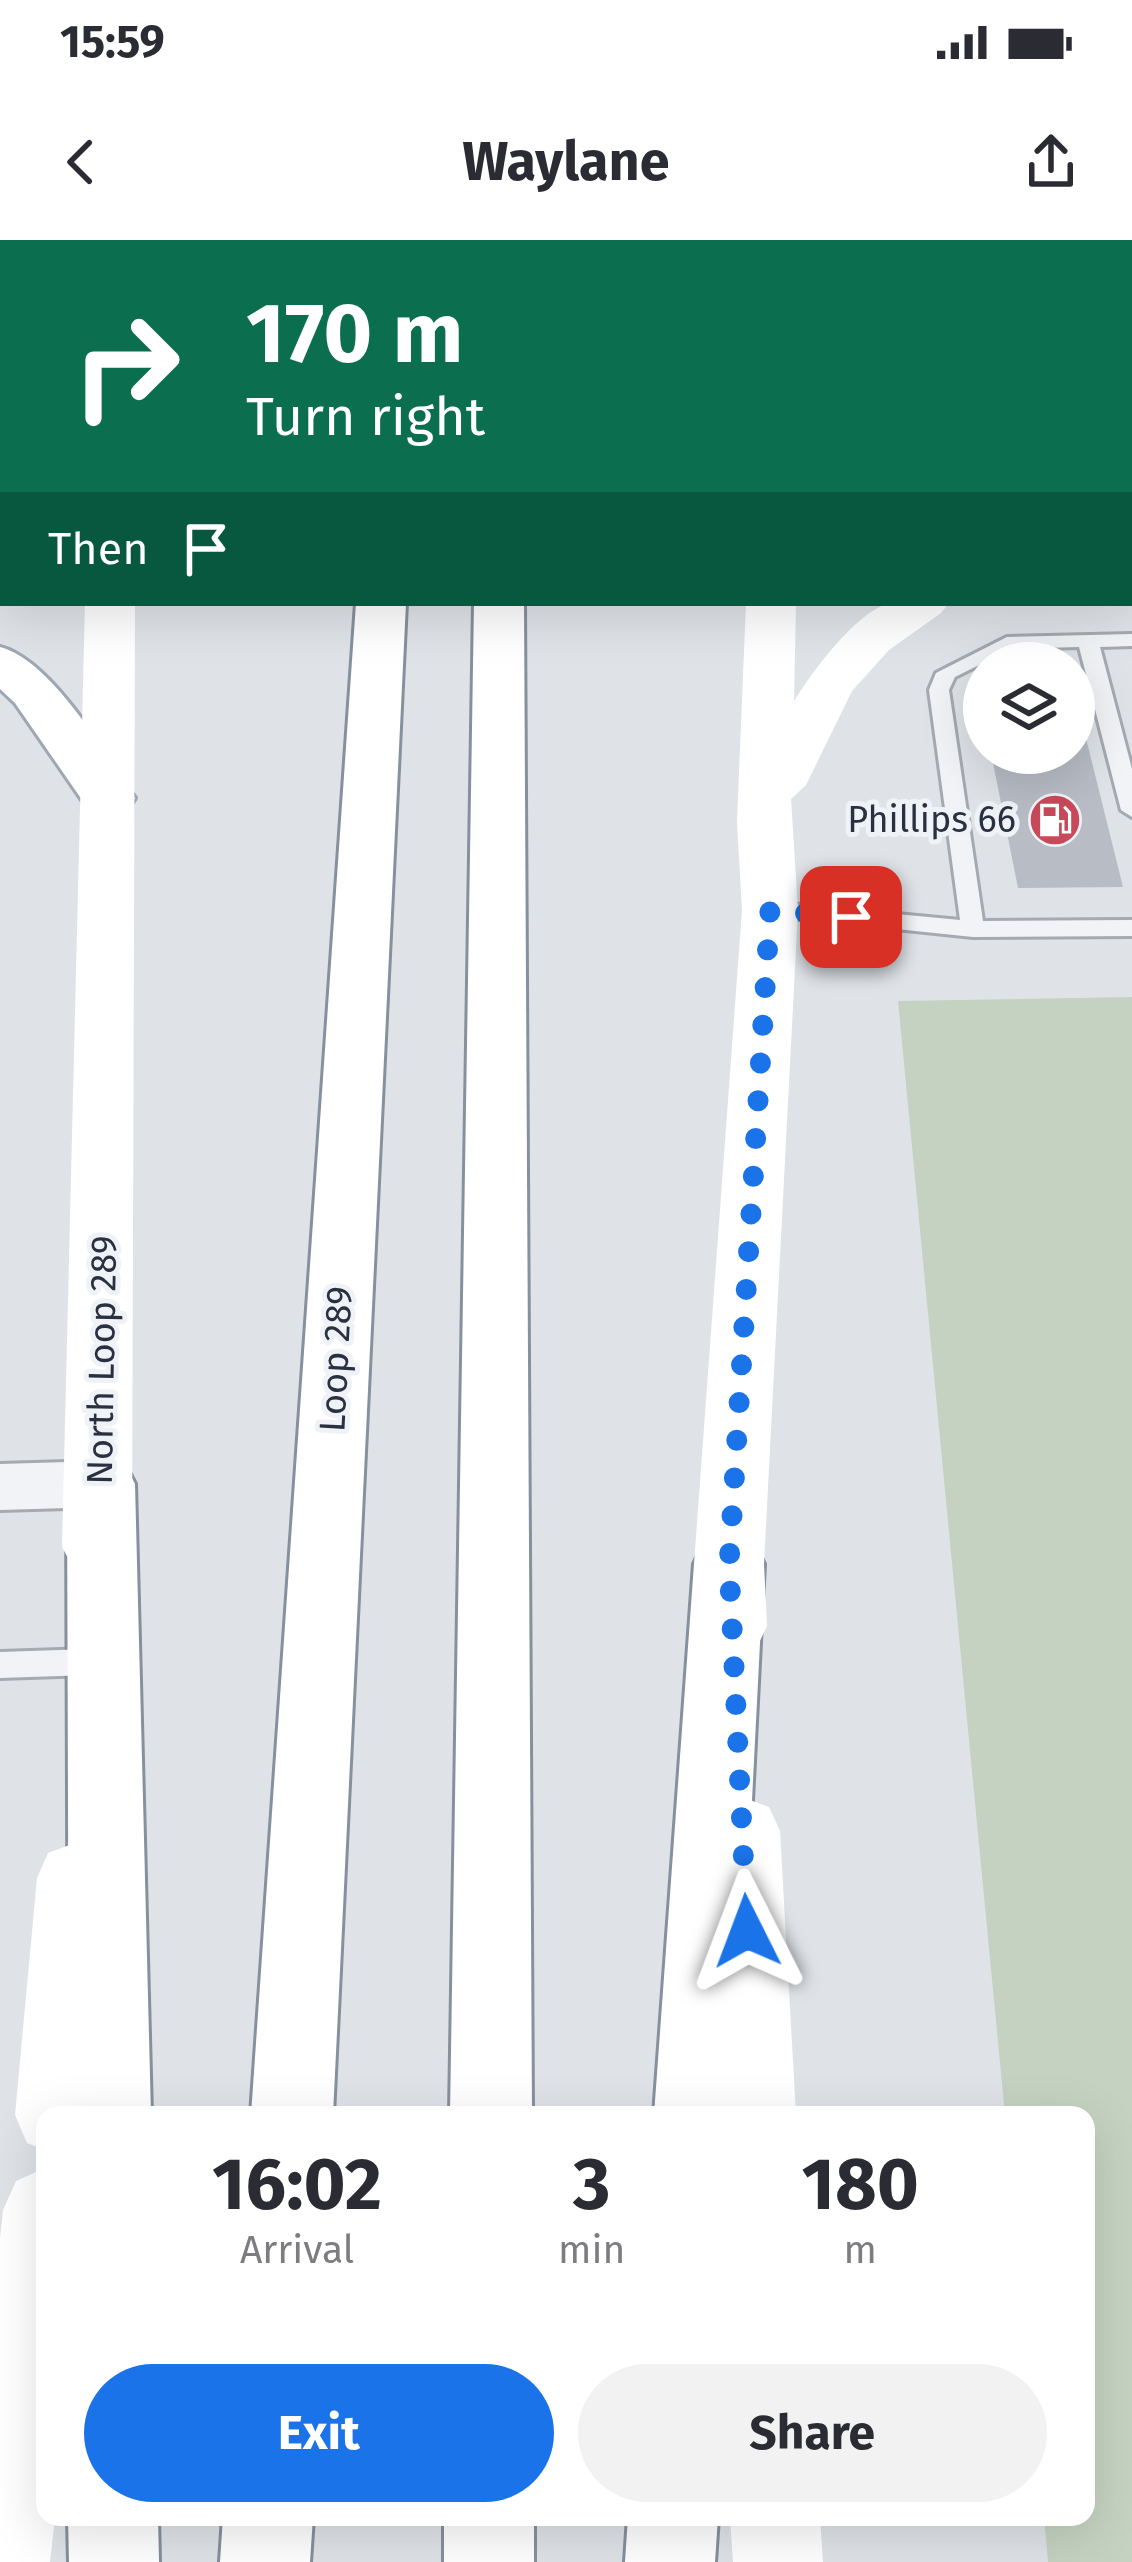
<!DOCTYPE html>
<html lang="en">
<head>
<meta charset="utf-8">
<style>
  :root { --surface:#fff; --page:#f2f2f3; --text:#2b2b33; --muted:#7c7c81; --accent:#1a73e8 }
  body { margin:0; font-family:"Fira Sans",sans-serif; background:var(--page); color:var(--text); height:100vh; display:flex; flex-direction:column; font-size:45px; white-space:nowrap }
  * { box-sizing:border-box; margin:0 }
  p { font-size:39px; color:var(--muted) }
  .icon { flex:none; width:66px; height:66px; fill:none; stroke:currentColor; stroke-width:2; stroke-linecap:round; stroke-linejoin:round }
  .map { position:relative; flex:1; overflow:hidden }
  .panel { position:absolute; left:36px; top:1866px; width:1059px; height:420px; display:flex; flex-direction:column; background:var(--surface); border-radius:24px; box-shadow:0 12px 48px #0002 }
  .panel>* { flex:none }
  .banner { position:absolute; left:0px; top:0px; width:1134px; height:366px; box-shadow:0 12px 48px #0002; background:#0b6e4f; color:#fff; overflow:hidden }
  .fabs { position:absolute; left:963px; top:402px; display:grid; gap:24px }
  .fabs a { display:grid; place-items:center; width:132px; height:132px; border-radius:50%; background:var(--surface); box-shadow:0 12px 48px #0002; font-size:60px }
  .pin { position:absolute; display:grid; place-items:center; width:102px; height:102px; color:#fff; margin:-51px; border-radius:24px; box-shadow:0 6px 18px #0006 }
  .me { position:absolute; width:132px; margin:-66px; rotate:357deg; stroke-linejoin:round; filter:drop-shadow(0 0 9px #0008) }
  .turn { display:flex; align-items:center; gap:42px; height:252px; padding:0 48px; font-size:54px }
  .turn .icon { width:156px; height:156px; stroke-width:2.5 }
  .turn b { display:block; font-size:84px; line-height:102px }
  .then { display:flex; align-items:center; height:114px; padding:0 48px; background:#0003; gap:24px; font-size:45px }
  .eta { display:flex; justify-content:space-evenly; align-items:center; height:204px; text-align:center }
  .eta b { font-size:72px; font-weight:700; line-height:84px }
  .cta { display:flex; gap:24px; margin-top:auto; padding:24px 48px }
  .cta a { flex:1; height:138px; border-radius:72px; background:var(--accent); color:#fff; font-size:48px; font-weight:700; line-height:138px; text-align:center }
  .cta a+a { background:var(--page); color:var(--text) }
  .status { display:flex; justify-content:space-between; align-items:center; height:84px; padding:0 60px; background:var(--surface); direction:ltr }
  .status svg { height:33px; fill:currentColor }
  header { display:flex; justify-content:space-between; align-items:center; height:156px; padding:0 48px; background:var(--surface); font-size:54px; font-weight:700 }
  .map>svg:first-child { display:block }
  .built { fill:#ced2da }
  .green { fill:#c5d2c1 }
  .building { fill:#b7bcc5 }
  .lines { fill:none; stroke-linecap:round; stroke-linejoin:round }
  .lane-casing { stroke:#a5aab2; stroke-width:6 }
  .street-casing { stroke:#a5aab2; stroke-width:6 }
  .primary-casing { stroke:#9fa7b3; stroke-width:6 }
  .highway-casing { stroke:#87909e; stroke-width:6 }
  .lane { fill:#f2f3f6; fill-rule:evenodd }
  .street { fill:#f2f3f6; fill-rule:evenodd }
  .secondary { fill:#fff; fill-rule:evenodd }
  .primary { fill:#fff; fill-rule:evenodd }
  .highway { fill:#fff; fill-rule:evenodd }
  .route { stroke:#1a73e8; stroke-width:21; stroke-dasharray:0 37.8 }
  .labels { text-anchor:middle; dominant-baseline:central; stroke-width:10; stroke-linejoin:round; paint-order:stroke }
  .poi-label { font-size:36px; fill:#29303f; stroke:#eff2f6; text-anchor:end }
  .street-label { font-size:36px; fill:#29303f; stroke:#eff2f6 }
</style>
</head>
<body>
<div class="status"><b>15:59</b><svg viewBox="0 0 49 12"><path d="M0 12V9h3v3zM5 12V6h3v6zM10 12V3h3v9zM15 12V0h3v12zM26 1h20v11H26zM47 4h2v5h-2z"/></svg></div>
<header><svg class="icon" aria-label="back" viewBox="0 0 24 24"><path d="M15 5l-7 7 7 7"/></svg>Waylane<svg class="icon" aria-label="share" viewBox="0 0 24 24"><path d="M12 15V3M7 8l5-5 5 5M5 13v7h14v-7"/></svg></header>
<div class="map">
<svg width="1132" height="2322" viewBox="0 0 1132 2322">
  <rect width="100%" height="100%" fill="#dfe3e8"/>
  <polygon class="built" points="747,0 1132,0 1132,217 1131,3"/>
  <polygon class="green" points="1132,757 1132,2322 1048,2322 1044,2277 1086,2277 1086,1875 1005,1875 898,761"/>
  <polygon class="building" points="1074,450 1123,647 1018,648 991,513 1074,513"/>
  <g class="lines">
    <g class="lane-casing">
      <g id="lane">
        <polygon points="1132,394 1132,406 1100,407 1132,529 1132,577 1121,570 1079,407 1011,409 955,437 949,450 983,681 1132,680 1132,696 973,697 762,675 759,670 770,662 960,680 929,450 936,433 1007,397"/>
        <polygon points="90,1409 100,1413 105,1422 100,1431 90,1435 0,1438 0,1412"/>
      </g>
    </g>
    <g class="street-casing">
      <polygon id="street" points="101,1221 121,1228 129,1244 121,1260 101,1267 0,1270 0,1224"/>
    </g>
    <g class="primary-casing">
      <g id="primary">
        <polygon points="3,198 3,226 0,227 0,199"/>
        <rect x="0" y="255" width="3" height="28"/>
        <rect x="0" y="308" width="3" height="30"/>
        <path d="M 0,407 C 51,420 106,514 135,558 L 127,570 L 108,575 L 89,570 L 15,463 L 0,449 Z"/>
      </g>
    </g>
    <g class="highway-casing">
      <g id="highway">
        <rect x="378" y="0" width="42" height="3"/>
        <rect x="480" y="0" width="42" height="3"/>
        <polygon points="356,363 406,363 333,1875 251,1875"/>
        <polygon points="474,363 524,363 532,1875 450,1875"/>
        <polygon points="101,1216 125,1224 135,1244 151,1875 69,1875 67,1244 77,1224"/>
        <polygon points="729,1295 754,1303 764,1324 736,1875 654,1875 694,1324 704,1303"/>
        <polygon points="68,2277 158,2277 159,2322 69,2322"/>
        <polygon points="223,2277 313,2277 310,2322 220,2322"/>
        <rect x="444" y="2277" width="90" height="45"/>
        <polygon points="628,2277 718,2277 715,2322 625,2322"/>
      </g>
    </g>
    <use href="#lane" class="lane"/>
    <use href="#street" class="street"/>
    <g class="secondary">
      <rect x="174" y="0" width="42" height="3"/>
      <rect x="677" y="0" width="42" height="3"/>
      <rect x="1131" y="274" width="1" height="28"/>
      <polygon points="85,363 135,363 132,1307 121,1327 97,1336 73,1327 62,1307"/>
      <path d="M 746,363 L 796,363 L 794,461 C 813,431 854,374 889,363 C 906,358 931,363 949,363 L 941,373 L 889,410 L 852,451 L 806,545 L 791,559 L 798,670 L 764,1324 L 767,1386 L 757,1407 L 732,1416 L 707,1407 L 697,1386 L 694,1324 L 742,670 L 737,582 Z"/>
      <polygon points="742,1557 769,1567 780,1591 796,1875 714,1875 704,1591 715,1567"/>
      <polygon points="75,1603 102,1613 113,1638 97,1875 45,1875 45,1910 27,1903 15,1875 37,1638 48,1613"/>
      <polygon points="45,1928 45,2277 55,2277 50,2322 0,2322 0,1998 3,1970 16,1941"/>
      <polygon points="730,2277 820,2277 823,2322 733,2322"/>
    </g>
    <use href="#primary" class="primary"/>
    <use href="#highway" class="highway"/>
  </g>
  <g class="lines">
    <polyline class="route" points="747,1691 729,1324 770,670 851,677"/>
  </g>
  <defs>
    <g id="fuel-disc" transform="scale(2.7)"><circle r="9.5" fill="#c8495a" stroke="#eff2f6"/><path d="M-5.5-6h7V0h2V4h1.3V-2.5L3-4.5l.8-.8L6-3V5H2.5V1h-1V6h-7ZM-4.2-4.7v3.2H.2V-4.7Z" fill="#fff"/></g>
  </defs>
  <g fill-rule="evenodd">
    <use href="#fuel-disc" x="1055" y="580"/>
  </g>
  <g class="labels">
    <g class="poi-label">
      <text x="1016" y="580">Phillips 66</text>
    </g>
    <g class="street-label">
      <text transform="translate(336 1119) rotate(-87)">Loop 289</text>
      <text transform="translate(102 1120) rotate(-89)">North Loop 289</text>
    </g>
  </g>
</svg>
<div class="fabs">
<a><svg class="icon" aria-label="layers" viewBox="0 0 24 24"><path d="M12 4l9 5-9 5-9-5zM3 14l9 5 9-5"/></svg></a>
</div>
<div class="pin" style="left:851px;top:677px;background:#d93025"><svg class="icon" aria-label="arrive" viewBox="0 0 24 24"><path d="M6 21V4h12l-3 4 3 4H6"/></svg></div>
<svg class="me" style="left:747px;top:1691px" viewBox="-20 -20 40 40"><path d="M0-17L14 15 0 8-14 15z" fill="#1a73e8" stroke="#fff" stroke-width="4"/></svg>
<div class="banner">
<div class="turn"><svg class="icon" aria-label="right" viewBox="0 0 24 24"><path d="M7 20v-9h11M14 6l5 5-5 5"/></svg><div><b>170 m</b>Turn right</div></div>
<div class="then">Then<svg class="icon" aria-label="arrive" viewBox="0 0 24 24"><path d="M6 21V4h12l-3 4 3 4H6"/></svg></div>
</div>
<section class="panel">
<div class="eta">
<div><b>16:02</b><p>Arrival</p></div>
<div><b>3</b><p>min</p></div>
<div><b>180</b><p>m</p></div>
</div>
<div class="cta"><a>Exit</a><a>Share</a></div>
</section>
</div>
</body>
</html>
